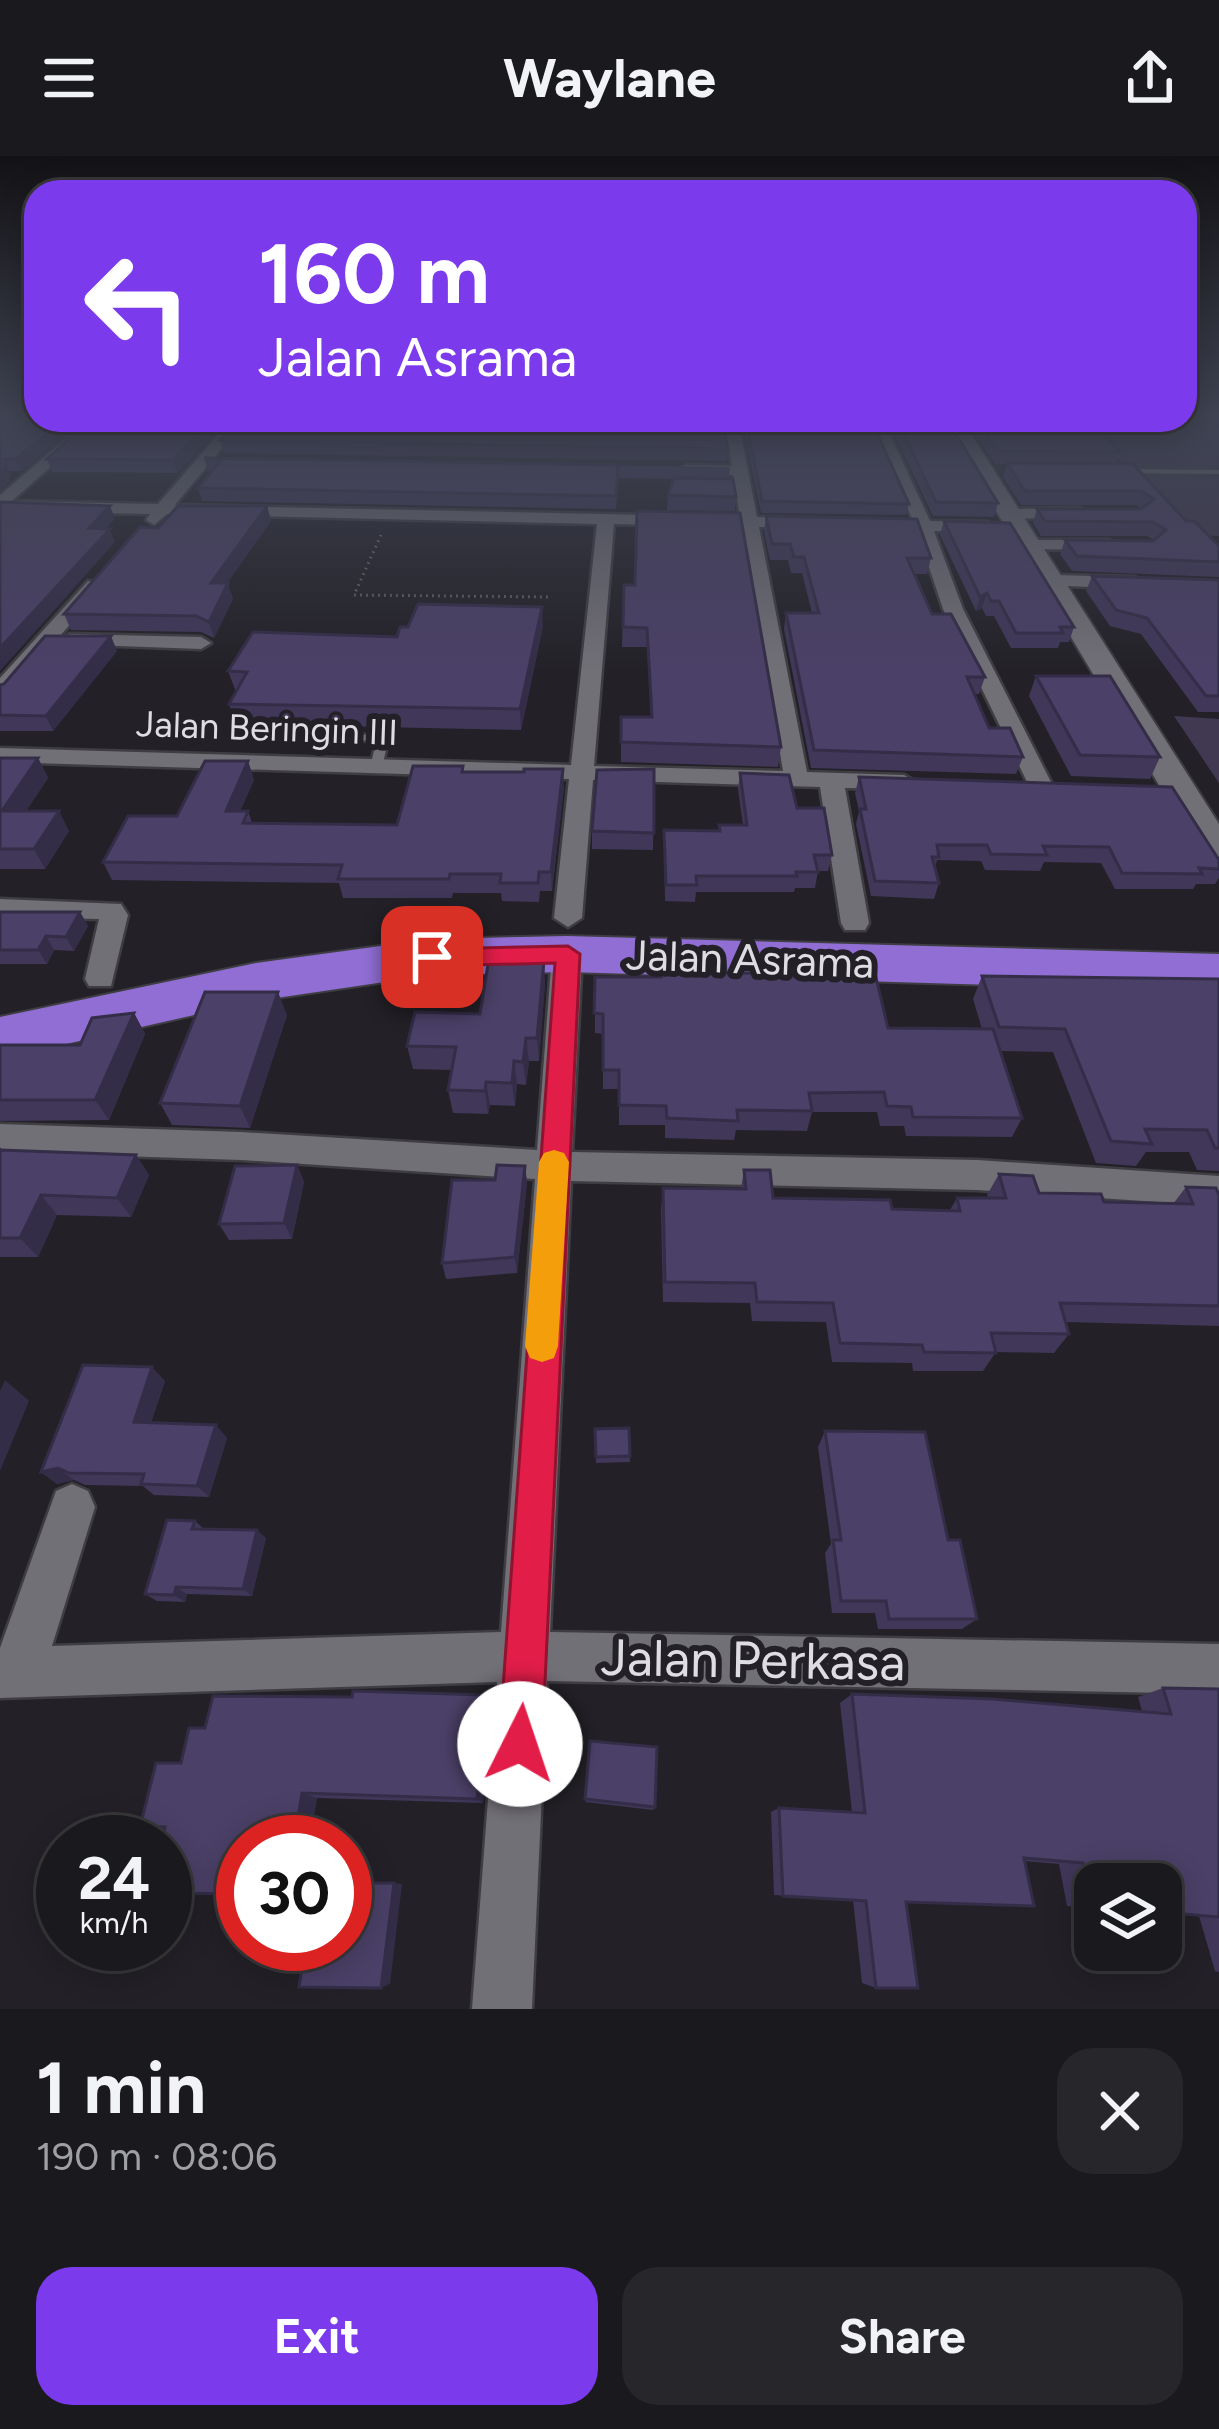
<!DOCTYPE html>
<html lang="en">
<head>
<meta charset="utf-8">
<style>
  :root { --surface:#1a191d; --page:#27262a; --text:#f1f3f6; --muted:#9fa0a4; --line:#38383b; --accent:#7c3aed }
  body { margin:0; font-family:Figtree,sans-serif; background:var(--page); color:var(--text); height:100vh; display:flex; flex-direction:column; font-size:45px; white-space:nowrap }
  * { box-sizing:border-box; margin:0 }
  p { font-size:39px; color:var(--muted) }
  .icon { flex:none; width:66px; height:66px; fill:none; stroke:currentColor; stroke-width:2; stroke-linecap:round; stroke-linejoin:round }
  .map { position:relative; height:1853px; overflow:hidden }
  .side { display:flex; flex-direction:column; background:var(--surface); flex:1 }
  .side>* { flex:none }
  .hud { position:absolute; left:24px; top:24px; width:1173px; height:252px; border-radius:36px; box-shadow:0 6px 30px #0003,0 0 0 3px var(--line); background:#7c3aed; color:#fff; overflow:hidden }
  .fabs { position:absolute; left:1074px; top:1707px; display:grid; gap:24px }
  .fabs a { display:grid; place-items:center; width:108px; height:108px; border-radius:24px; background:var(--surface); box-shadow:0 6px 30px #0003,0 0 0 3px var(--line); font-size:60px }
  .speed { position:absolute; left:36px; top:1659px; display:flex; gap:24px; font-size:60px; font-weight:700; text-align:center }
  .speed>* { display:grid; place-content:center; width:156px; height:156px; border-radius:50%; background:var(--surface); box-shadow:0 6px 30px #0003,0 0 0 3px var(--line); line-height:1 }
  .speed small { font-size:30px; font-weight:400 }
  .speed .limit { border:18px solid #d22; background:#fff; color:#111 }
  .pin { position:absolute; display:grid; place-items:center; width:102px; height:102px; color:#fff; margin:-51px; border-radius:24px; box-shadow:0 6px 18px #0006 }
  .me { position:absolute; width:132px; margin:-66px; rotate:4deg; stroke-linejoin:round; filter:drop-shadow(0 0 9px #0008) }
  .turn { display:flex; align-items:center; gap:42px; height:252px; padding:0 36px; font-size:54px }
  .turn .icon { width:156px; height:156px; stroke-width:2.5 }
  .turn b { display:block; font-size:84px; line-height:102px }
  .round { display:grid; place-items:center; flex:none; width:126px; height:126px; border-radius:36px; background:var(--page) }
  .headline { display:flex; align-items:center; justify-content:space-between; height:204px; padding:0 36px }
  h1 { font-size:72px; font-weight:700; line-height:90px }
  .cta { display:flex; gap:24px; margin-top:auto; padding:24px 36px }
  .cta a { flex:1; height:138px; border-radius:36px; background:var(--accent); color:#fff; font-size:48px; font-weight:700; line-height:138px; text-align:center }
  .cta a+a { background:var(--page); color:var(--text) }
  header { display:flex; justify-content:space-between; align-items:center; height:156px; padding:0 36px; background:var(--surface); font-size:54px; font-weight:700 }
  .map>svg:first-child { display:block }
  .green { fill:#403951 }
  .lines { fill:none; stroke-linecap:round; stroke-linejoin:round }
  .lane-casing { stroke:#3e3d42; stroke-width:5 }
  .street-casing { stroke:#3e3d42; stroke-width:5 }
  .secondary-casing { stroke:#3e3d42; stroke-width:4 }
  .highway-casing { stroke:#3e3d42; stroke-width:4 }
  .path { stroke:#706e73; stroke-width:3; stroke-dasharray:1.5 4.5; stroke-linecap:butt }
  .lane { fill:#727077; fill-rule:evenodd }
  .street { fill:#727077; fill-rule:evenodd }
  .secondary { fill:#727077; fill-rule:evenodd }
  .highway { fill:#906ed3; fill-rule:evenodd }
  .wall { fill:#403759 }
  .shaded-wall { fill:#342d48 }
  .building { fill:#4b4067; stroke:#342d48; stroke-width:3 }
  .route { fill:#e11d48; stroke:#92132f; stroke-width:3 }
  .slow { fill:#f59e0b }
  .labels { text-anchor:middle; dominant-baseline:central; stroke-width:12; stroke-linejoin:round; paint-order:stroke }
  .far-street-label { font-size:36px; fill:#dedde1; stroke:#232127 }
  .street-label { font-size:42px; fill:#dedde1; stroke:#232127 }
  .near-street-label { font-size:51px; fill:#dedde1; stroke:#232127 }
</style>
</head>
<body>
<header><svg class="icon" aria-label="menu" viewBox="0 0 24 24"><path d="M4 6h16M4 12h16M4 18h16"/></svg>Waylane<svg class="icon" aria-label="share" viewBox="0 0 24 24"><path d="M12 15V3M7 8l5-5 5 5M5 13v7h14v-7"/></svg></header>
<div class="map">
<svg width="1219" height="1853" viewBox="0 0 1219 1853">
  <rect width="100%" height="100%" fill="#232127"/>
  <g class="green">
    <polygon points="1185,258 1219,258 1219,380 1184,379 1085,264 1185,264"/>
    <polygon points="1174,560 1219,563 1219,627"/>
  </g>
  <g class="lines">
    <g class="lane-casing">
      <g id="lane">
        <polygon points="1118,313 1219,314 1219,318 1115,317"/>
        <polygon points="234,575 376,579 388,585 382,612 376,616 370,612 376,586 374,585 230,580 230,576"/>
      </g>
    </g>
    <g class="street-casing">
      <g id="street">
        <path d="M 88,264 L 103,264 L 12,345 L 158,348 L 231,264 L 245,264 L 175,349 L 740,361 L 733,319 L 686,319 L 678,314 L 686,309 L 732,310 L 724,264 L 738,264 L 757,361 L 808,362 L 816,367 L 808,372 L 759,371 L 807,616 L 904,619 L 916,626 L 904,633 L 845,632 L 869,767 L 865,774 L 845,774 L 841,767 L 820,631 L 593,624 L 582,762 L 568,771 L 554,762 L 569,623 L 0,606 L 0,592 L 571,609 L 597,368 L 167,358 L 154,369 L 146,364 L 150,358 L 0,355 L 0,339 ZM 614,368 L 742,371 L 783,615 L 594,610 Z"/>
        <polygon points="869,264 883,264 930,365 988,366 996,371 988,376 934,375 963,453 1053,630 1050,635 1041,637 1029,630 943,453 917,375 878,374 870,369 878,364 913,365"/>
        <polygon points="1080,352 1088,357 1086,361 1011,363 1003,358 1011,353"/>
        <polygon points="1030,384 1109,384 1118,389 1109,394 1024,393 1021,389"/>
        <polygon points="1053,419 1135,421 1144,427 1135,433 1046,429 1046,421"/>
        <polygon points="88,425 104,429 8,540 0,542 0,522"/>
        <polygon points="70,478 201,481 211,487 201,493 63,488 60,484"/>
        <polygon points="0,743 121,748 128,759 111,830 89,830 85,823 99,763 0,761"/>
        <polygon points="567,788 582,798 572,996 977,1004 1219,1020 1219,1050 977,1034 571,1025 550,1476 1219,1488 1219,1538 547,1525 532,1853 472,1853 497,1526 0,1542 0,1492 56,1335 72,1328 88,1335 95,1351 52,1490 501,1476 535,1023 241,1004 0,996 0,968 241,976 537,994 552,798"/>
      </g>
    </g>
    <g class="secondary-casing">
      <polygon id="secondary" points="942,264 962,264 1219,668 1219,710 1205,706 1200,698"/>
    </g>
    <g class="highway-casing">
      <polygon id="highway" points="567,780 1219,798 1219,836 567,816 432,819 256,845 0,903 0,861 256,807 432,783"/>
    </g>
    <polyline class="path" points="381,379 354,439 549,441"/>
    <use href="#lane" class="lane"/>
    <use href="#street" class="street"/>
    <use href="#secondary" class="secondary"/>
    <use href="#highway" class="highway"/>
  </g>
  <g class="wall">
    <polygon points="0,258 36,264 83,264 21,315 10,315 10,325 0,335"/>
    <polygon points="90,264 226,264 177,317 52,316 47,303"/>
    <polygon points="745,264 909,348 906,359 761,357 744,275"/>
    <polygon points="897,264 998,347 994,361 933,360 894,277"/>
    <polygon points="965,264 1089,264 1120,296 1116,308 1219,390 1219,421 1072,415 1060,398 1065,384 1154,384 1147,380 1041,380 1033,367 1037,353 1142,353 1136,349 1021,349 1003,321 1007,308 995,308"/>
    <polygon points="220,284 728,293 727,305 224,297"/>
    <polygon points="204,302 730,311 729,323 736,341 735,355 667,354 668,339 674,323 618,322 616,353 202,345 198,332 212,315 208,315"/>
    <polygon points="267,350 271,365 227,427 233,443 214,482 201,476 71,474 64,458 158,372"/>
    <polygon points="766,360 931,402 927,418 914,418 932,458 985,521 979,538 975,538 989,572 1023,601 1016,618 811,612 784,473 786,457 812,457 802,417 791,417 788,404 770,404 764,376"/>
    <polygon points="944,365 1074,471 1069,486 1060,486 1058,492 1011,492 994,460 986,460 982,452 976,455 940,379"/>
    <polygon points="1092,420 1219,424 1219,556 1198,556 1141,478 1110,470 1086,435"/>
    <polygon points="624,429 781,591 778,611 621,606 621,561 651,561 647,491 622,491"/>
    <polygon points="543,470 521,574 235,568 229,548 236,536 228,515 397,481"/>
    <polygon points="117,495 53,575 0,575 0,529"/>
    <polygon points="1036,520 1160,601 1150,623 1071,620 1029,540"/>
    <polygon points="0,602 38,602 48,622 26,655 69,675 45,713 0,713"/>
    <polygon points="248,605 254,624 240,655 248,655 252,667 397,669 464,616 564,631 552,735 540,735 539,746 502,745 501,737 453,737 452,742 343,742 339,727 112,724 103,706 177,660"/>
    <polygon points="654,613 653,694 592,693 592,675"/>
    <polygon points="740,617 797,652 832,699 828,715 818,715 815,732 795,732 794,736 696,736 695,746 665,745 664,674 718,675 719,669 743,669 738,633"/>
    <polygon points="859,621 1219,704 1219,722 1215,728 1196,728 1193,733 1115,733 1101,707 1044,706 1040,715 985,714 981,705 937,704 935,712 939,727 934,743 871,740 856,668 859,655 855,637"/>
    <polygon points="0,756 80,756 88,770 74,795 54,794 47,808 0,808"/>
    <polygon points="661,803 726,817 802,817 804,810 888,872 982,873 973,843 982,820 1219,823 1219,1015 1197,1014 1189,996 1146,996 1136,1010 1096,1007 1053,896 1000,895 1022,962 1012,981 906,980 904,970 880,970 877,956 812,956 807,975 736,974 734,984 665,982 665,969 619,969 619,933 603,933 603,878 595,877 595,821 660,821"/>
    <polygon points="545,827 539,905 529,905 526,929 517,928 515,950 490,949 488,958 453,957 448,934 452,914 413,913 407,890"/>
    <polygon points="134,857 145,878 109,964 0,965 0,889 80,889"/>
    <polygon points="287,859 250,972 172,969 160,947"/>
    <polygon points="0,991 2,994 136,999 149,1019 131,1061 57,1059 38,1101 0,1101"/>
    <polygon points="297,1009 304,1026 292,1083 229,1084 219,1068"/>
    <polygon points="525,1010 527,1027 517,1117 446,1123 442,1107 495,1024"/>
    <polygon points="744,1014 773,1042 892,1053 950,1054 957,1042 988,1042 987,1039 999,1018 1039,1037 1104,1046 1173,1048 1186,1031 1219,1039 1219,1170 1066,1166 1069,1178 1054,1197 996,1196 983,1215 913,1215 912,1207 832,1206 826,1166 752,1165 750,1147 663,1146 661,1053 663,1032 741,1033"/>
    <polygon points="165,1225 151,1266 227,1282 209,1341 154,1339 143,1330 85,1329 74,1324 57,1328 41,1316"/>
    <polygon points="629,1272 630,1306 596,1307 595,1273"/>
    <polygon points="825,1275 948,1384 977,1463 962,1473 878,1473 875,1457 832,1457 825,1397 831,1388 818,1291"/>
    <polygon points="195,1365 204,1373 266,1382 252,1440 187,1438 185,1446 157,1445 145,1438"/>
    <polygon points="1163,1532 1219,1533 1219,1816 1215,1815 1199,1760 1161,1757 1161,1728 1095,1728 1095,1752 1067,1750 1059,1708 1025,1705 906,1746 876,1832 862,1827 853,1744 774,1739 771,1656 779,1652 852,1656 840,1547 852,1538 1142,1555 1138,1541"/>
    <polygon points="485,1539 491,1548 483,1647 317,1642 309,1686 243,1686 140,1671 205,1572 352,1541"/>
    <polygon points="585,1643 655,1651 653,1654 586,1646"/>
  </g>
  <g class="shaded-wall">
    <polygon points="64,264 83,264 21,315 16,303"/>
    <polygon points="211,264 226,264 177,317 173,304"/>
    <polygon points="5,303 10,315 10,325 0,335 0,316"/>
    <polygon points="110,350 115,363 94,386 89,372"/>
    <polygon points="267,350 271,365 216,443 211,427"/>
    <polygon points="110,373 115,386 0,515 0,492"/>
    <polygon points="228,427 233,443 214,482 209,466"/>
    <polygon points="987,437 982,452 976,455 980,441"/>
    <polygon points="542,451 543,470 521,574 520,553"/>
    <polygon points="111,480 117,495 53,575 46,560"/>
    <polygon points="38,602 48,622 13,674 2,655"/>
    <polygon points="248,605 254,624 232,673 226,655"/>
    <polygon points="563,613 564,631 552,735 551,716"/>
    <polygon points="59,655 69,675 45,713 34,693"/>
    <polygon points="80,756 88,770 74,795 66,781"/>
    <polygon points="46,780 54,794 47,808 38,794"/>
    <polygon points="544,804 545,827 539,905 537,882"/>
    <polygon points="278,836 287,859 250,972 240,950"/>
    <polygon points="134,857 145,878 109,964 95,944"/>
    <polygon points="526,882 529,905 526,929 523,906"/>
    <polygon points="514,905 517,928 515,950 512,927"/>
    <polygon points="486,926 490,949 488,958 485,935"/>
    <polygon points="136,999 149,1019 131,1061 117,1042"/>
    <polygon points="297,1009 304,1026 292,1083 284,1067"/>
    <polygon points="525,1010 527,1027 517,1117 515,1101"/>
    <polygon points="41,1039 57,1059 38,1101 20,1082"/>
    <polygon points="152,1211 165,1225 147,1279 134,1266"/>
    <polygon points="5,1224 29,1245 0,1315 0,1235"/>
    <polygon points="216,1269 227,1282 209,1341 197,1330"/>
    <polygon points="58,1312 74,1324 57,1328 41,1316"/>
    <polygon points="257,1374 266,1382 252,1440 243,1433"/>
    <polygon points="176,1431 187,1438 185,1446 174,1439"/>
    <polygon points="485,1539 491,1548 483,1647 477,1643"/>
    <polygon points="302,1637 317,1642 309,1686 294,1686"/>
    <polygon points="394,1727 402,1728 390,1828 381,1832"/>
  </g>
  <g class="building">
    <polygon points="0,258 36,258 36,264 64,264 16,303 5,303 4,312 0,316"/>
    <polygon points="90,264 211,264 173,304 47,303"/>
    <polygon points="237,264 722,264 728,293 220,284"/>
    <polygon points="746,264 872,266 909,348 762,345"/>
    <polygon points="897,264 948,265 998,347 936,346"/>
    <polygon points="976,264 1089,264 1120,296 998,295"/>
    <polygon points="204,302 618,309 616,340 198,332 221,304"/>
    <polygon points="1007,307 1133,308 1186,365 1194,365 1219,390 1219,406 1077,400 1065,384 1153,385 1166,374 1153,366 1045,365 1037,353 1141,353 1154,343 1141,335 1025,335"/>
    <polygon points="674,322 733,323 736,341 668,339"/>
    <polygon points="0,346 110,350 89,372 110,373 0,492"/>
    <polygon points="178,350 267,350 211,427 228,427 209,466 196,460 64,458 140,371 158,372"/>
    <polygon points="637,355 740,357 781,591 621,586 621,561 652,561 647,472 623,471 624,429 635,429"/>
    <polygon points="766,360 917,363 931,402 907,402 932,458 951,458 985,521 967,521 989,572 1010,572 1023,601 814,594 786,457 819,457 804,401 794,401 790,388 772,388"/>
    <polygon points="944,365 1010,367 1074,471 1060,471 1063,477 1016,477 999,445 991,445 987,437 980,441"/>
    <polygon points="1092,420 1219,424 1219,540 1206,540 1147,462 1116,454"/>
    <polygon points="418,448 542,451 520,553 229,548 247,516 228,515 253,476 397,481 400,471 408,471"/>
    <polygon points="45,480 111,480 46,560 0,559 0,529 4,528"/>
    <polygon points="1036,520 1110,520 1160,601 1080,599"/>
    <polygon points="0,602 38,602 2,655 59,655 34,693 0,693"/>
    <polygon points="205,605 248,605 226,655 248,655 243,667 397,669 413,610 463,610 462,616 524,616 524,613 563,613 551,716 539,716 538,727 500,727 501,718 450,718 449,723 338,723 342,709 103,706 128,660 177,660"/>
    <polygon points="654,613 654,677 592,675 597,614"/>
    <polygon points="740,617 789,619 797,652 824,652 832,699 814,699 818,716 796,716 797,720 696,720 697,729 666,729 664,674 720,675 719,669 747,669"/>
    <polygon points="859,621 1172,631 1219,704 1219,713 1199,712 1202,718 1122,717 1109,691 1043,690 1047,699 991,698 987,689 937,689 939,701 932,701 939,727 875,725 860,653 866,653"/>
    <polygon points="0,756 80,756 66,781 46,780 38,794 0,794"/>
    <polygon points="489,802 544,804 537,882 526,882 523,906 514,905 512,927 486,926 485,935 448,934 456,891 407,890 415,856 480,858"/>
    <polygon points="661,803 725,805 726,817 805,817 804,810 873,809 888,872 993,873 1022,962 913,961 911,951 887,950 884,936 809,937 812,955 737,954 738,965 667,962 666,950 619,949 619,914 603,914 603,858 594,857 595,821 661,821"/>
    <polygon points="982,820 1219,823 1219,992 1215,992 1207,974 1145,973 1152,988 1111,985 1065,873 999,871"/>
    <polygon points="205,836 278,836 240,950 160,947"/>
    <polygon points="134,857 95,944 0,944 0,889 80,889 92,862"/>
    <polygon points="0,994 136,999 117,1042 41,1039 20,1082 0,1082"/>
    <polygon points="297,1009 284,1067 219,1068 235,1010"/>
    <polygon points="497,1009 525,1010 515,1101 442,1107 452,1024 495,1024"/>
    <polygon points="744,1014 770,1014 773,1042 890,1044 892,1053 960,1055 957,1042 1006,1042 999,1018 1033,1020 1039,1037 1101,1038 1104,1046 1193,1048 1186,1031 1216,1032 1219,1039 1219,1150 1060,1147 1069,1178 991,1177 996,1197 924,1196 922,1189 840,1187 833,1147 757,1146 755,1127 665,1126 663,1032 746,1033"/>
    <polygon points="83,1209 152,1211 134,1266 216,1269 197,1330 141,1328 144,1318 69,1317 58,1312 41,1316"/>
    <polygon points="629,1272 630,1300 596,1301 595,1273"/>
    <polygon points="825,1275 925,1276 948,1384 960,1384 977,1463 889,1463 886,1445 841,1445 833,1384 841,1384"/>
    <polygon points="167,1364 195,1365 192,1373 257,1374 243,1433 176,1431 174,1439 145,1438"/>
    <polygon points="1163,1532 1219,1533 1219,1761 1161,1756 1161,1728 1095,1728 1095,1751 1092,1751 1083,1707 1024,1702 1034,1750 906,1746 918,1832 876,1832 866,1745 783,1740 779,1652 865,1657 852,1538 992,1543 1171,1558"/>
    <polygon points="353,1535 485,1539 477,1643 302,1637 294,1686 243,1686 243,1738 165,1737 165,1686 161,1686 165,1671 140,1671 156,1607 181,1607 189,1572 205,1572 213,1540 352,1541"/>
    <polygon points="590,1585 657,1591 655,1651 585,1643"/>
    <polygon points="345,1727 394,1727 381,1832 299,1831 306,1788 345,1788"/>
  </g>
  <linearGradient id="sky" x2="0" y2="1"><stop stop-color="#131215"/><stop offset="0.5" stop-color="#3f4352"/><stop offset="1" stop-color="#3f4352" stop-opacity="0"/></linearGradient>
  <rect width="1219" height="517" fill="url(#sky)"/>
  <polygon class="route" points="568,790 580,798 542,1588 536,1603 520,1610 505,1603 499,1588 555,807 432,810 420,801 432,793"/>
  <polygon class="slow" points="554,994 564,997 569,1006 558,1190 554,1202 542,1206 530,1202 525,1190 539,1006 544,997"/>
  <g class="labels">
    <g class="far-street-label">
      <text transform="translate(267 572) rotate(2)">Jalan Beringin III</text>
    </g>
    <g class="street-label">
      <text transform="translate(750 803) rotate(2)">Jalan Asrama</text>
    </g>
    <g class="near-street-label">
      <text transform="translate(753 1504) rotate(1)">Jalan Perkasa</text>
    </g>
  </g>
</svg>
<div class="fabs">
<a><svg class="icon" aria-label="layers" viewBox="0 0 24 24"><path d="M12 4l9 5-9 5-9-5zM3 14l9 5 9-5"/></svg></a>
</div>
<div class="speed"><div>24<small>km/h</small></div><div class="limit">30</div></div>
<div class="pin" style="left:432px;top:801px;background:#d93025"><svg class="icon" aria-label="arrive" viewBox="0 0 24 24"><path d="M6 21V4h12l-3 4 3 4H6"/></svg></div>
<svg class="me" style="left:520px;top:1588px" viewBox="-20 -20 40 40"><circle r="19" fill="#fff"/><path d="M0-13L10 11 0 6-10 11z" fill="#e11d48"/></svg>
<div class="hud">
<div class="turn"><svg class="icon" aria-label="left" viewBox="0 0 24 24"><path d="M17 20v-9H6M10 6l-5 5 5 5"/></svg><div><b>160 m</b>Jalan Asrama</div></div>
</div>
</div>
<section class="side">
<div class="headline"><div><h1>1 min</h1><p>190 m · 08:06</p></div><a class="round"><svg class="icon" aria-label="close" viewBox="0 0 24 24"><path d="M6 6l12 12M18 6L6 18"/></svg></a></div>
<div class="cta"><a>Exit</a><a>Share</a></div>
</section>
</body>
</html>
